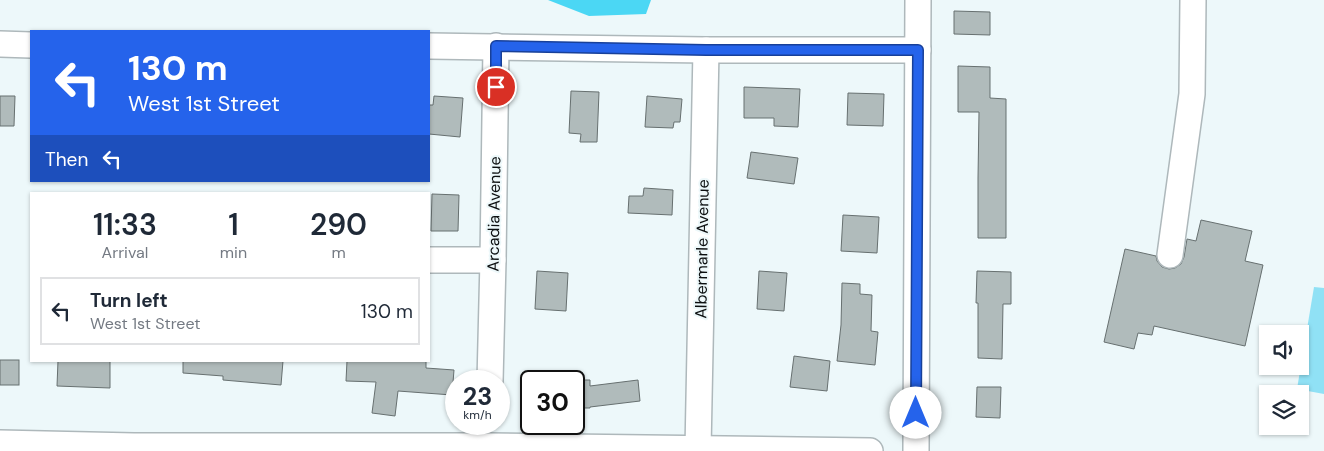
<!DOCTYPE html>
<html lang="en">
<head>
<meta charset="utf-8">
<style>
  :root { --surface:#fff; --page:#f2f2f3; --text:#1f2937; --muted:#747a83; --line:#e0e1e3 }
  body { margin:0; font-family:"DM Sans",sans-serif; background:var(--page); color:var(--text); height:100vh; display:flex; flex-direction:column; font-size:19px; white-space:nowrap }
  * { box-sizing:border-box; margin:0 }
  p { font-size:16px; color:var(--muted) }
  .icon { flex:none; width:28px; height:28px; fill:none; stroke:currentColor; stroke-width:2; stroke-linecap:round; stroke-linejoin:round }
  .map { position:relative; flex:1; overflow:hidden }
  .side { position:absolute; left:30px; top:192px; width:400px; height:170px; display:flex; flex-direction:column; background:var(--surface); border-radius:0px; box-shadow:0 1px 4px #0004 }
  .side>* { flex:none }
  .banner { position:absolute; left:30px; top:30px; width:400px; height:152px; border-radius:0px; box-shadow:0 1px 4px #0004; background:#2563eb; color:#fff; overflow:hidden }
  .controls { position:absolute; left:1259px; top:325px; display:grid; gap:10px }
  .controls a { display:grid; place-items:center; width:50px; height:50px; border-radius:0px; background:var(--surface); box-shadow:0 1px 4px #0004; font-size:25px }
  .speed { position:absolute; left:445px; top:370px; display:flex; gap:10px; font-size:25px; font-weight:700; text-align:center }
  .speed>* { display:grid; place-content:center; width:65px; height:65px; border-radius:50%; background:var(--surface); box-shadow:0 1px 4px #0004; line-height:1 }
  .speed small { font-size:12px; font-weight:400 }
  .speed .limit { border:2px solid #111; border-radius:8px; background:#fff; color:#111 }
  .pin { position:absolute; display:grid; place-items:center; width:42px; height:42px; color:#fff; margin:-21px; border:2px solid #fff; border-radius:50%; box-shadow:0 1px 5px #0007 }
  .me { position:absolute; width:55px; margin:-28px; rotate:0deg; stroke-linejoin:round; filter:drop-shadow(0 0 4px #0008) }
  .turn { display:flex; align-items:center; gap:18px; height:105px; padding:0 15px; font-size:22px }
  .turn .icon { width:65px; height:65px; stroke-width:2.5 }
  .turn b { display:block; font-size:35px; line-height:42px }
  .then { display:flex; align-items:center; height:48px; padding:0 15px; background:#0003; gap:10px; font-size:19px }
  .eta { display:flex; justify-content:space-evenly; align-items:center; height:85px; text-align:center }
  .eta b { font-size:30px; font-weight:600; line-height:35px }
  ul { padding:0; list-style:none }
  li { display:flex; align-items:center; gap:15px; height:68px; margin:0 10px 8px; padding:0 5px; border:2px solid var(--line); border-radius:0px }
  li div { flex:1 }
  li b { display:block; font-size:19px }
  li em { font-style:normal }
  .map>svg:first-child { display:block }
  .green { fill:#90e1f5 }
  .forest { fill:#4bd7f4 }
  .building { fill:#b0bbbb; stroke:#677070 }
  .lines { fill:none; stroke-linecap:round; stroke-linejoin:round }
  .minor-casing { stroke:#aeb8bb; stroke-width:28 }
  .minor { stroke:#fff; stroke-width:25 }
  .route-casing { stroke:#184099; stroke-width:12 }
  .route { stroke:#2563eb; stroke-width:9 }
  .labels { text-anchor:middle; dominant-baseline:central; stroke-width:4; stroke-linejoin:round; paint-order:stroke }
  .street-label { font-size:16px; fill:#0c0f10; stroke:#edf8fa }
</style>
</head>
<body>
<div class="map">
<svg width="1324" height="451" viewBox="0 0 1324 451">
  <rect width="100%" height="100%" fill="#edf8fa"/>
  <polygon class="green" points="1314,287 1324,288 1324,394 1297,389"/>
  <polygon class="forest" points="548,0 651,0 646,14 589,16"/>
  <g class="building">
    <polygon points="954,11 990,12 990,35 954,34"/>
    <polygon points="958,66 990,67 990,98 1006,99 1006,238 978,238 978,178 979,112 958,112"/>
    <polygon points="744,87 800,89 798,127 774,126 774,118 744,118"/>
    <polygon points="571,91 599,92 597,142 580,142 581,134 569,133"/>
    <polygon points="848,93 884,94 883,126 847,125"/>
    <polygon points="0,96 15,96 14,126 0,126"/>
    <polygon points="434,96 463,98 460,137 429,134 429,105 433,105"/>
    <polygon points="647,96 682,99 680,122 674,122 673,128 645,127"/>
    <polygon points="751,152 798,158 794,184 747,178"/>
    <polygon points="644,188 673,190 672,215 628,213 629,196 643,196"/>
    <polygon points="432,194 459,195 458,231 431,231"/>
    <polygon points="843,215 879,217 877,253 841,251"/>
    <polygon points="1201,220 1252,231 1245,261 1263,265 1245,346 1154,326 1152,335 1138,333 1134,349 1104,342 1125,249 1156,256 1157,261 1162,267 1169,269 1175,268 1181,264 1184,257 1187,239 1196,241"/>
    <polygon points="537,271 568,273 566,311 535,309"/>
    <polygon points="759,271 787,273 784,311 757,309"/>
    <polygon points="977,271 1011,272 1011,304 1003,304 1002,359 978,358 978,303 976,303"/>
    <polygon points="842,283 860,284 860,294 872,295 871,331 878,332 875,365 837,361 841,325"/>
    <polygon points="794,356 830,361 827,391 790,387"/>
    <rect x="0" y="360" width="19" height="25"/>
    <polygon points="58,361 110,361 110,388 57,386"/>
    <polygon points="183,361 283,361 281,385 223,380 223,376 183,373"/>
    <polygon points="347,361 426,361 426,368 454,370 452,395 398,391 395,416 372,413 376,382 346,381"/>
    <polygon points="574,380 590,380 590,386 638,380 640,401 590,407 590,408 574,408"/>
    <polygon points="977,387 1001,387 1000,418 976,417"/>
  </g>
  <g class="lines">
    <g class="minor-casing">
      <g id="minor">
        <polyline points="0,44 31,45"/>
        <polyline points="429,46 706,50 918,50"/>
        <polyline points="1170,255 1192,94 1193,0"/>
        <polyline points="429,260 493,260"/>
        <polyline points="490,381 493,260 496,46"/>
        <polyline points="0,443 134,446 489,446 870,451"/>
        <polyline points="698,449 706,50"/>
        <polyline points="916,451 918,0"/>
      </g>
    </g>
    <use href="#minor" class="minor"/>
  </g>
  <g class="lines">
    <g class="route-casing">
      <polyline id="route" points="496,87 496,46 706,50 918,50 916,413"/>
    </g>
    <use href="#route" class="route"/>
  </g>
  <g class="labels">
    <g class="street-label">
      <text transform="translate(494 214) rotate(-89)">Arcadia Avenue</text>
      <text transform="translate(702 249) rotate(-89)">Albermarle Avenue</text>
    </g>
  </g>
</svg>
<div class="controls">
<a><svg class="icon" aria-label="sound" viewBox="0 0 24 24"><path d="M4 9h4l5-4v14l-5-4H4zM17 9q2 3 0 6"/></svg></a>
<a><svg class="icon" aria-label="layers" viewBox="0 0 24 24"><path d="M12 4l9 5-9 5-9-5zM3 14l9 5 9-5"/></svg></a>
</div>
<div class="speed"><div>23<small>km/h</small></div><div class="limit">30</div></div>
<div class="pin" style="left:496px;top:87px;background:#d93025"><svg class="icon" aria-label="arrive" viewBox="0 0 24 24"><path d="M6 21V4h12l-3 4 3 4H6"/></svg></div>
<svg class="me" style="left:916px;top:413px" viewBox="-20 -20 40 40"><circle r="19" fill="#fff"/><path d="M0-13L10 11 0 6-10 11z" fill="#2563eb"/></svg>
<div class="banner">
<div class="turn"><svg class="icon" aria-label="left" viewBox="0 0 24 24"><path d="M17 20v-9H6M10 6l-5 5 5 5"/></svg><div><b>130 m</b>West 1st Street</div></div>
<div class="then">Then<svg class="icon" aria-label="left" viewBox="0 0 24 24"><path d="M17 20v-9H6M10 6l-5 5 5 5"/></svg></div>
</div>
<section class="side">
<div class="eta">
<div><b>11:33</b><p>Arrival</p></div>
<div><b>1</b><p>min</p></div>
<div><b>290</b><p>m</p></div>
</div>
<ul>
<li><svg class="icon" aria-label="left" viewBox="0 0 24 24"><path d="M17 20v-9H6M10 6l-5 5 5 5"/></svg><div><b>Turn left</b><p>West 1st Street</p></div><em>130 m</em></li>
</ul>
</section>
</div>
</body>
</html>
